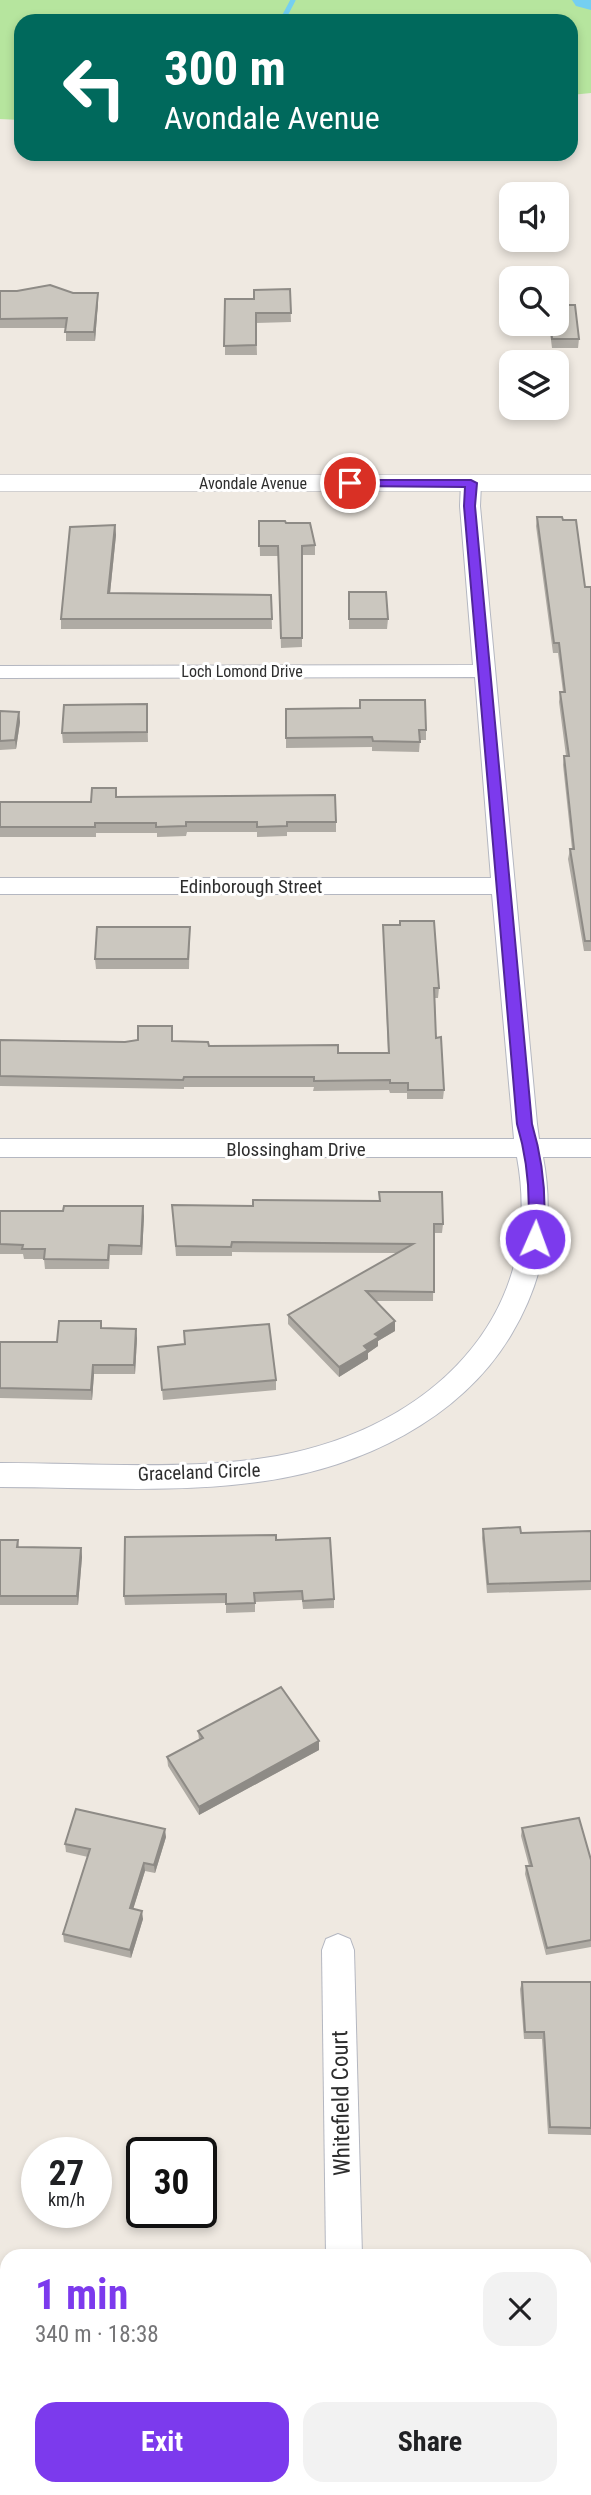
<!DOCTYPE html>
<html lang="en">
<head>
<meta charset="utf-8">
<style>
  :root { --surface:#fff; --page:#f2f2f2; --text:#202124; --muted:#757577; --accent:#7c3aed }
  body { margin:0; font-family:"Roboto Condensed",sans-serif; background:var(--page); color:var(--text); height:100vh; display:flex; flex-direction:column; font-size:26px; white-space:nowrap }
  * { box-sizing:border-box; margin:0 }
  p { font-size:23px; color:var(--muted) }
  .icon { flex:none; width:38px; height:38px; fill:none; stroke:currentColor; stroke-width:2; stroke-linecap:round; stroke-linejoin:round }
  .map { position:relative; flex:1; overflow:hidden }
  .drawer { position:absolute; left:0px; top:2249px; width:592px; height:247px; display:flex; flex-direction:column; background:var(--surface); border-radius:21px 21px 0 0; box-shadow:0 4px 10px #0003 }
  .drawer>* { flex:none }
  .banner { position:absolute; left:14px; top:14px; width:564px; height:147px; border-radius:21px; box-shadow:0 4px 10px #0003; background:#00695c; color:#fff; overflow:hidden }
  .controls { position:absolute; left:499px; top:182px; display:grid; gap:14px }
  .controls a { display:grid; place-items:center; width:70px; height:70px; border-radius:14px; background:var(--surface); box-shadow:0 4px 10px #0003; font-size:35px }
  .speed { position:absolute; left:21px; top:2137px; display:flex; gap:14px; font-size:35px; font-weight:700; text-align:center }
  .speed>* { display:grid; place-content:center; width:91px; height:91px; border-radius:50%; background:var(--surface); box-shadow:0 4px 10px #0003; line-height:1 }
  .speed small { font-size:18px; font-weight:400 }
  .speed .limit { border:4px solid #111; border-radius:10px; background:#fff; color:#111 }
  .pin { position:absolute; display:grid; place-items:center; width:60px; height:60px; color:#fff; margin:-30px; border:4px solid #fff; border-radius:50%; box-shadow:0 2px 7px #0007 }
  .me { position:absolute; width:77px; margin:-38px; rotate:2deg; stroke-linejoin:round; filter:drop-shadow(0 0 5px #0008) }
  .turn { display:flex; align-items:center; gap:24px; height:147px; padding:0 35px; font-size:32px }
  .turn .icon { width:91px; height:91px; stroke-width:2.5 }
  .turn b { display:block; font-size:49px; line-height:60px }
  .round { display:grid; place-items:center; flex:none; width:74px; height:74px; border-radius:21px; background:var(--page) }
  .headline { display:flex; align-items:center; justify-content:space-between; height:119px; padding:0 35px }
  h1 { font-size:42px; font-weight:700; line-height:52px; color:var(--accent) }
  .button { display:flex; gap:14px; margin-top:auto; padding:14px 35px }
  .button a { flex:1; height:80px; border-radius:21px; background:var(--accent); color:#fff; font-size:28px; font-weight:700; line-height:80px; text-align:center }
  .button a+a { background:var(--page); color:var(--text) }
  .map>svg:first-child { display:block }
  .green { fill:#b6e59e }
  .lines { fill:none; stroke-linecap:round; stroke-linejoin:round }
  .stream { stroke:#75cff0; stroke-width:5 }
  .river { fill:#75cff0; fill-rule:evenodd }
  .street-casing { stroke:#b4b7c1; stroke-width:2 }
  .secondary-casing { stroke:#b4b7c1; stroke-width:1 }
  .street { fill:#fff; fill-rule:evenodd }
  .secondary { fill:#fff; fill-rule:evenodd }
  .wall { fill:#afaba4 }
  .shaded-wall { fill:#8e8b86 }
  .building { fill:#cbc7bf; stroke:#8e8b86; stroke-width:2 }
  .route { fill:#7c3aed; stroke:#51269a; stroke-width:2 }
  .labels { text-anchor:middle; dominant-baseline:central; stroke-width:6; stroke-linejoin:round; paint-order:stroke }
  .far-street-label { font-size:16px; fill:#2e2e2e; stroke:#fff }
  .street-label { font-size:19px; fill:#2e2e2e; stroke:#fff }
  .near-street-label { font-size:23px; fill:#2e2e2e; stroke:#fff }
</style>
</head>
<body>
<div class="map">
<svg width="591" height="2495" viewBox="0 0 591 2495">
  <rect width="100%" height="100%" fill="#efe9e1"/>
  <polygon class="green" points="0,0 591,0 591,93 571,95 570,21 21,21 21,120 0,119"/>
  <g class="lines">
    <polyline class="stream" points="282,21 293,0"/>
    <polygon class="river" points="572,0 591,0 591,10 576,6"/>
    <g class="street-casing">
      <g id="street">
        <path d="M 471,477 L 481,483 L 480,506 L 537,1124 L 539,1139 L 591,1139 L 591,1157 L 543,1157 C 555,1220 544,1280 511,1335 C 460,1420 361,1467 265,1481 C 178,1494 87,1487 0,1487 L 0,1463 C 87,1463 191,1471 277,1456 C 427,1429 547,1319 517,1157 L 0,1157 L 0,1139 L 514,1139 L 492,894 L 0,894 L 0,878 L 491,878 L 475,677 L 0,678 L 0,666 L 473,665 L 460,506 L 461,483 Z"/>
        <polygon points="338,1934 350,1939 354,1950 362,2256 326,2256 322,1950 326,1939"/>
        <rect x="330" y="2488" width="38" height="7"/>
      </g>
    </g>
    <g class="secondary-casing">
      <rect id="secondary" x="0" y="475" width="591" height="16"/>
    </g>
    <use href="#street" class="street"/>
    <use href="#secondary" class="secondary"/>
  </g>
  <g class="wall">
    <polygon points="290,289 291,322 256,323 257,355 225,355 225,299 254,299"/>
    <polygon points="0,291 98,303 95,341 66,341 66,328 0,328"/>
    <polygon points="517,324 548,324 548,330 518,330"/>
    <polygon points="549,324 556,324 579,339 578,348 552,348"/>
    <polygon points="537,517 563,520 585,587 591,587 591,951 584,951 568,859 570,849 572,849 563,765 564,756 566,756 559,702 560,692 563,692 558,653 553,653 536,526"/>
    <polygon points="259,521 286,523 315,545 315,555 302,555 302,647 281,648 278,556 260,556"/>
    <polygon points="115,525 116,535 110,593 271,595 272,629 61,629 61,619"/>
    <polygon points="349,592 388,619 387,629 349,629"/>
    <polygon points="147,704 148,742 63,743 62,733"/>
    <polygon points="286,709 426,730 426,740 420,740 419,752 372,751 372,747 286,748"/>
    <polygon points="0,711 19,712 20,722 16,749 0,750"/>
    <polygon points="117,796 336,822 336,832 287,832 287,836 257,837 257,832 187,832 186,836 157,837 157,833 96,833 96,837 0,837 0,802 91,802"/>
    <polygon points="383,925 439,988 438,998 435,998 436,1038 444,1090 443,1099 407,1099 407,1093 390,1093 389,1090 313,1091 314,1087 184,1087 184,1089 0,1086 0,1040 125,1042 138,1040 172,1026 173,1041 209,1046 338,1053 388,1053"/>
    <polygon points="190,927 189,969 96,969 95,959"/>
    <polygon points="379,1192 443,1224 442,1233 434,1233 433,1301 375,1301 395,1321 395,1331 378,1341 378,1346 368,1353 368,1359 339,1377 288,1324 288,1315 397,1253 232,1252 232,1256 176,1256 172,1205 253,1206 379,1201"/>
    <polygon points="0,1211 144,1216 142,1255 110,1255 109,1269 45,1269 44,1259 24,1259 23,1254 0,1254"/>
    <polygon points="101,1321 102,1328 137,1338 135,1374 94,1374 92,1400 0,1398 0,1342 57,1342"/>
    <polygon points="158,1347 276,1380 276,1390 163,1400"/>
    <polygon points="483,1529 521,1533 591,1531 591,1590 487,1593 482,1538"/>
    <polygon points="0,1540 18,1540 19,1547 81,1548 82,1557 78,1605 0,1605"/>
    <polygon points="276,1540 334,1599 334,1608 303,1609 302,1600 255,1602 255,1612 226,1613 226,1603 125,1605 124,1596"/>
    <polygon points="198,1731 319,1750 199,1815 168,1766 167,1757 199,1740"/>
    <polygon points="522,1828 591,1860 591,1947 546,1955 525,1874 526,1866 529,1866 521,1836"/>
    <polygon points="166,1837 155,1873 145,1871 133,1909 143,1919 131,1958 64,1942 63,1934 88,1857 66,1852 65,1844"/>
    <polygon points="522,1982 591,1982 591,2135 548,2134 542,2039 524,2039 520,1989"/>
  </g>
  <g class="shaded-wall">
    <polygon points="98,293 98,303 95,341 94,332"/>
    <polygon points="115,525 116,535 109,603 108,593"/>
    <polygon points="19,712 20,722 16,749 15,740"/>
    <polygon points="143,1206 144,1216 142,1255 141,1246"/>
    <polygon points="395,1321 395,1331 378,1341 378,1346 368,1353 368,1359 339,1377 339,1367 364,1346 375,1334"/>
    <polygon points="136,1329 137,1338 135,1374 134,1365"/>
    <polygon points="93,1365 94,1374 92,1400 91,1390"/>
    <polygon points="81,1548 82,1557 78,1605 77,1596"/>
    <polygon points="319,1741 319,1750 199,1815 199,1807"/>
    <polygon points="165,1829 166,1837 155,1873 154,1865"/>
    <polygon points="144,1863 145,1871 131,1916 130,1908"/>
    <polygon points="142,1911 143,1919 131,1958 130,1950"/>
  </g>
  <g class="building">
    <polygon points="50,285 73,293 98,293 94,332 65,332 67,318 0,319 0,291 17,291"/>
    <polygon points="290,289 291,313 256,313 256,345 224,346 225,299 254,299 254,290"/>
    <polygon points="556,305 575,305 579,339 552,339 551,324 556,324"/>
    <polygon points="537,517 562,517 563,520 576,520 585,587 591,587 591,941 585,941 570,849 574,849 564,756 569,756 560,692 565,692 559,643 554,643"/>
    <polygon points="259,521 285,521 286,523 310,523 315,545 302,546 302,638 281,638 278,546 259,546"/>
    <polygon points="115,525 108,593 271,595 272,619 61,619 70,527"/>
    <polygon points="349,592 386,592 388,619 349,619"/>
    <polygon points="360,700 425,700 426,730 419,730 420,742 373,741 372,737 286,738 286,709 360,708"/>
    <polygon points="147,704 147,732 62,733 64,705"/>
    <polygon points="0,711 19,712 15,740 0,741"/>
    <polygon points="92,788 116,788 116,797 335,795 336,822 287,822 287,826 257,827 257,822 186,822 186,826 156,827 156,823 95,823 95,827 0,827 0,802 91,802"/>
    <polygon points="400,921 434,921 439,988 434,988 436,1038 441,1037 444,1090 408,1090 408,1083 390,1083 390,1080 314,1081 314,1077 184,1077 183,1080 0,1076 0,1040 125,1042 138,1040 138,1026 172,1026 172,1041 208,1042 209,1046 338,1045 338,1053 389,1053 383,925 400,925"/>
    <polygon points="97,927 190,927 188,959 95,959"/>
    <polygon points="379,1192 442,1192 443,1224 434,1224 434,1292 366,1291 395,1321 375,1334 379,1337 364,1346 368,1350 339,1367 288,1315 413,1244 232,1242 231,1247 176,1246 172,1205 253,1206 253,1200 380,1201"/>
    <polygon points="64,1206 143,1206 141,1246 109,1245 108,1260 44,1259 45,1249 22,1249 23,1245 0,1244 0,1211 63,1211"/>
    <polygon points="59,1321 101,1321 101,1328 136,1329 134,1365 93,1365 91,1390 0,1388 0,1342 57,1342"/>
    <polygon points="269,1324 276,1380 162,1390 158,1347 185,1344 184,1331"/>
    <polygon points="520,1527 521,1533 591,1531 591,1581 488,1584 483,1529"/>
    <polygon points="276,1535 276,1540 330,1538 334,1599 303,1601 302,1591 254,1593 255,1603 226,1604 226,1594 124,1596 125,1537"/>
    <polygon points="0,1540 18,1540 17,1547 81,1548 77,1596 0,1596"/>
    <polygon points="281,1687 319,1741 199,1807 167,1757 203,1738 198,1731"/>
    <polygon points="76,1809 165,1829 154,1865 144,1863 130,1908 142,1911 130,1950 63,1934 90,1849 65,1844"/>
    <polygon points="579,1818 591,1860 591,1940 547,1948 526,1866 532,1866 522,1828"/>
    <polygon points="522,1982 591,1982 591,2128 550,2127 544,2032 525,2032"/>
    <polygon points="584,2367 591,2367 591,2495 568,2495 568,2488 584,2488"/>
  </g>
  <path class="route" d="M 350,480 L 471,480 L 477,483 L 475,506 L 532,1124 C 543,1161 547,1201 543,1239 L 535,1245 L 527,1239 C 531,1201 528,1161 517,1124 L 464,506 L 465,487 L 346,486 L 346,481 Z"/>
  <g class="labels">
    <g class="far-street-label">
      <text x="253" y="483">Avondale Avenue</text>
      <text x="242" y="671">Loch Lomond Drive</text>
    </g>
    <g class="street-label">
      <text x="251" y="886">Edinborough Street</text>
      <text x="296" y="1149">Blossingham Drive</text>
      <text transform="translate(199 1472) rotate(-2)">Graceland Circle</text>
    </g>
    <g class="near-street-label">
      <text transform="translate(341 2103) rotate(-91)">Whitefield Court</text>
    </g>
  </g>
</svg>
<div class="controls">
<a><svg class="icon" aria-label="sound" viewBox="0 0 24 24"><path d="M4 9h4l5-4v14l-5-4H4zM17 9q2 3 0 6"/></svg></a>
<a><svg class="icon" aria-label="search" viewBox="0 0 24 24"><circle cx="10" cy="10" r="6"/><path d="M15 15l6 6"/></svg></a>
<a><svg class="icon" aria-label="layers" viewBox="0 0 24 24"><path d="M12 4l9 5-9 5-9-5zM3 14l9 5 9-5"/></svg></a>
</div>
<div class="speed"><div>27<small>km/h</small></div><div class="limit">30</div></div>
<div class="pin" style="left:350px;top:483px;background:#d93025"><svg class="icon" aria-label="arrive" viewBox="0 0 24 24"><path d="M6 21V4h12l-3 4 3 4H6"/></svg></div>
<svg class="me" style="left:535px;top:1239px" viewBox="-20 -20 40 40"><circle r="17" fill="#7c3aed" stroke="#fff" stroke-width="3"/><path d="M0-11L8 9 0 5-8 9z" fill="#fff"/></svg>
<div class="banner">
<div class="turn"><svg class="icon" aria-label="left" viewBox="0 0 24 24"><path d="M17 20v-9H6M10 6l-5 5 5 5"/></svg><div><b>300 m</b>Avondale Avenue</div></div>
</div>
<section class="drawer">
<div class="headline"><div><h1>1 min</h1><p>340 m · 18:38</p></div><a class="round"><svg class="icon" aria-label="close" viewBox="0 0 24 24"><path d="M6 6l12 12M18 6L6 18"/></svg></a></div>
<div class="button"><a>Exit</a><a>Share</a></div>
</section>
</div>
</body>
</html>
